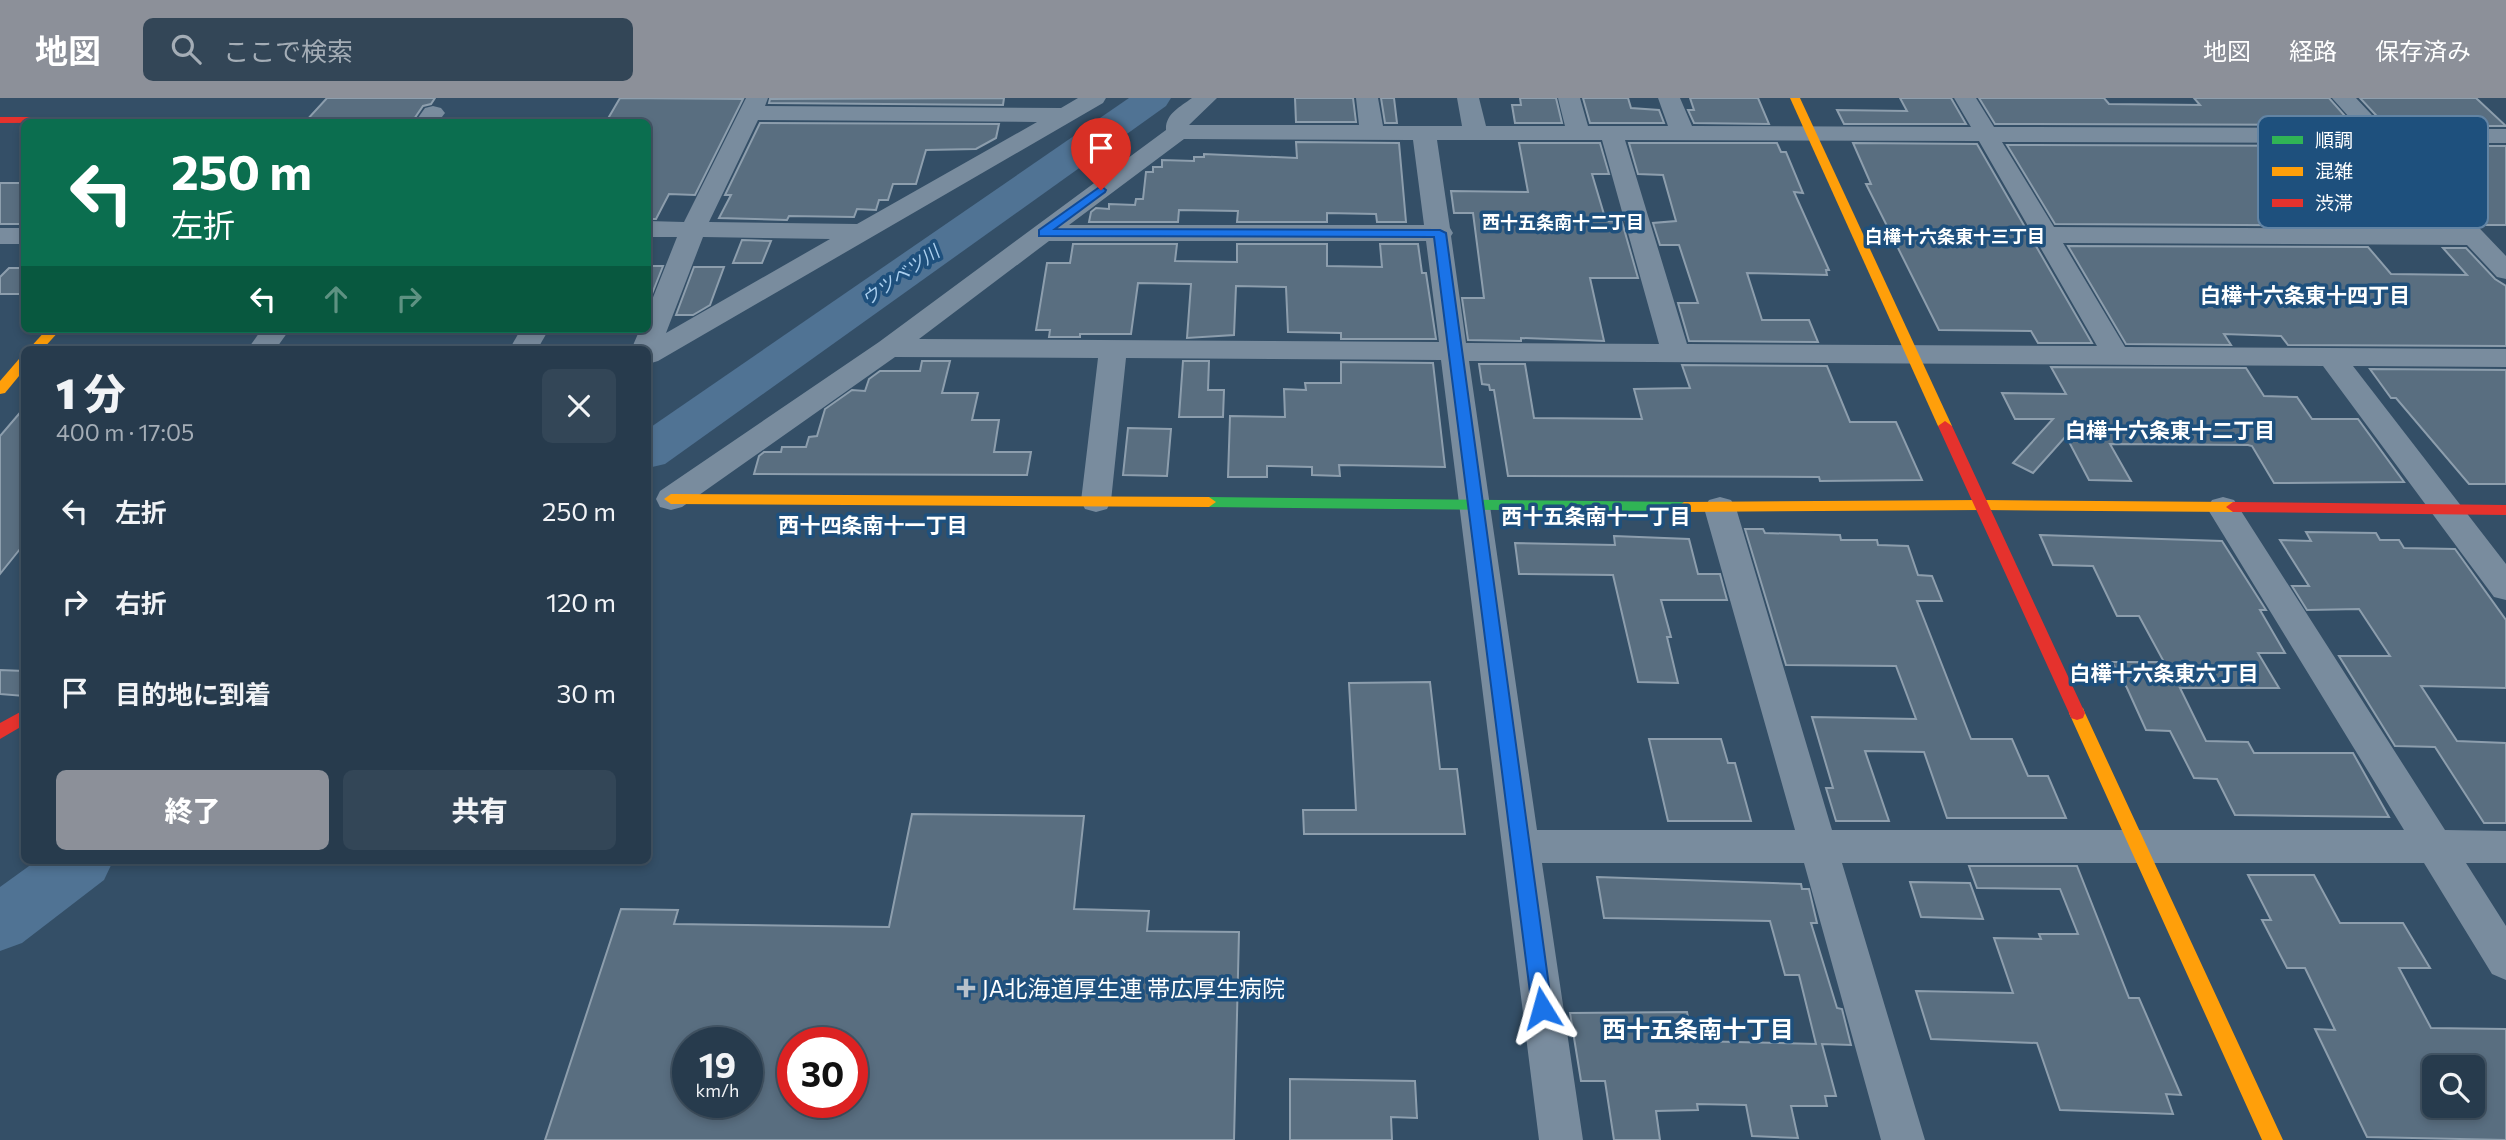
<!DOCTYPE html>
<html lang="ja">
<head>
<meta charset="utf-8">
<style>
  :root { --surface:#273b4d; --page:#334657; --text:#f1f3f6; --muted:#a4adb6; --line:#435565; --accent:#8c9099 }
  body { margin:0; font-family:Commissioner,"Noto Sans JP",sans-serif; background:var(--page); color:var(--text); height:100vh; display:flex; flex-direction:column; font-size:26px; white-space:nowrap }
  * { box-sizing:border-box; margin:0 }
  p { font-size:23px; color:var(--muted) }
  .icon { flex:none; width:38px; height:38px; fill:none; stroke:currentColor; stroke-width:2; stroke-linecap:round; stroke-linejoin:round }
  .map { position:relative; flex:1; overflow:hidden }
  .sheet { position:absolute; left:21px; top:248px; width:630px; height:518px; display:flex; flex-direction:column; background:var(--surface); border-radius:10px; box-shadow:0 4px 10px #0003,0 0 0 2px var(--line) }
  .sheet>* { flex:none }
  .hud { position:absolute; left:21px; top:21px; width:630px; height:214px; border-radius:10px; box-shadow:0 4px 10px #0003,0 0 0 2px var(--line); background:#0b6e4f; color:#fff; overflow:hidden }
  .buttons { position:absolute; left:2422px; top:957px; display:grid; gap:14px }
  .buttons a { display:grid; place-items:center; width:63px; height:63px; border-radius:10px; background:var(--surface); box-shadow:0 4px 10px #0003,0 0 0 2px var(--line); font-size:35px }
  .speed { position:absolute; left:672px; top:929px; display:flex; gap:14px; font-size:35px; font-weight:700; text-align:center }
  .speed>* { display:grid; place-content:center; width:91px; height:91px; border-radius:50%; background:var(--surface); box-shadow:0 4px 10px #0003,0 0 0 2px var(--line); line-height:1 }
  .speed small { font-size:18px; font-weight:400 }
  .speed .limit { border:10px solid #d22; background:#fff; color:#111 }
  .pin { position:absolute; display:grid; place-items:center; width:60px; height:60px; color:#fff; margin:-72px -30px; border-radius:50% 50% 50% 0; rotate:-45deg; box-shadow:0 0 7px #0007 }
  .pin .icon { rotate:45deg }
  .me { position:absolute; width:77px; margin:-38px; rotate:352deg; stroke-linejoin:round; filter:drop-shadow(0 0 5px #0008) }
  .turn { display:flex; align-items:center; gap:24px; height:147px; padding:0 35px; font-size:32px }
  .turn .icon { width:91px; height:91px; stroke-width:2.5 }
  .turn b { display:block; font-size:49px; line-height:60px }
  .lanes { display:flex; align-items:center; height:66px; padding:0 35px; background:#0003; justify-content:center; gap:35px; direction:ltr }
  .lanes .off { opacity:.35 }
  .round { display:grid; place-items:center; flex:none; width:74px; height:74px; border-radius:10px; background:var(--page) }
  .headline { display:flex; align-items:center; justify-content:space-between; height:119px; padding:0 35px }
  h1 { font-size:42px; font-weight:800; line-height:52px }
  .action { display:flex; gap:14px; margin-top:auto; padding:14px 35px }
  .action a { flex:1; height:80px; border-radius:10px; background:var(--accent); color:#fff; font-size:28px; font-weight:800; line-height:80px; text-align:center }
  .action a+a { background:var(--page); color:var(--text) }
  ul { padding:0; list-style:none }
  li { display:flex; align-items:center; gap:21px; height:91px; padding:0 35px }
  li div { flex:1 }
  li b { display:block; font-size:26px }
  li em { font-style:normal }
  header { display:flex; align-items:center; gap:42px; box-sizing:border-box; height:98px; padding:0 35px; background:var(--accent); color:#fff }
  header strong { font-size:33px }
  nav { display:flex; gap:38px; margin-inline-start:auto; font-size:24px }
  .search { width:490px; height:63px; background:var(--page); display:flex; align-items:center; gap:18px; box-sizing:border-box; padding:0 24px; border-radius:10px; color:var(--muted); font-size:26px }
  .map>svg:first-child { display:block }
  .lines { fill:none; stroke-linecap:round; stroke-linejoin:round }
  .river { fill:#507394; fill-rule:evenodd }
  .building { fill:#596e80; stroke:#8d9ead; stroke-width:2; fill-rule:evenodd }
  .street { fill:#798c9e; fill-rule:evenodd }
  .fast { fill:#30b455; fill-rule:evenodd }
  .slow { fill:#ff9f0a; fill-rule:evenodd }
  .jam { fill:#e5322d; fill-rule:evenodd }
  .route { fill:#1a73e8; stroke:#114b97; stroke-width:2 }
  .poi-dot { fill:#b8c1ca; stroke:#1e507d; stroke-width:2.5 }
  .labels { text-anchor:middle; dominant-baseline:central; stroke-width:7; stroke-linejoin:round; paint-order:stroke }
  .far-neighbourhood-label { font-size:18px; font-weight:bold; fill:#fff; stroke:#1e507d }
  .far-water-label { font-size:18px; font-style:italic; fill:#acd0ef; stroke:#1e507d }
  .neighbourhood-label { font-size:21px; font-weight:bold; fill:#fff; stroke:#1e507d }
  .near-poi-label { font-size:23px; fill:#fff; stroke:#1e507d; text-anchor:start }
  .near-neighbourhood-label { font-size:24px; font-weight:bold; fill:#fff; stroke:#1e507d }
  .key { fill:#1e507d; stroke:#6284a4; stroke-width:2 }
  .key-label { font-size:19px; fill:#fff }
</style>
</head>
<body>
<header>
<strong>地図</strong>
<div class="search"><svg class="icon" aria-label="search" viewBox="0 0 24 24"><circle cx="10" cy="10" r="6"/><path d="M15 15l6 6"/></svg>ここで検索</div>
<nav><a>地図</a><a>経路</a><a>保存済み</a></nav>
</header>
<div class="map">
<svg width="2506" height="1042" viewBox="0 0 2506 1042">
  <rect width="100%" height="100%" fill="#344f67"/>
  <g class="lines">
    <g class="river">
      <polygon points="1129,0 1171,0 1166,8 665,366 648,370 648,331"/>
      <polygon points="36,763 113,763 104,782 22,845 0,853 0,789"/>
    </g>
  </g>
  <g class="building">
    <polygon points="327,0 435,0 431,6 423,8 412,24 305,24"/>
    <polygon points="620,0 743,1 695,97 669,96 656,121 648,121 648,24 606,24"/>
    <polygon points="1004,0 1003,7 769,5 770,1"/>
    <polygon points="1295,0 1353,0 1356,24 1296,24"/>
    <polygon points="1381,0 1394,0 1397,25 1385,25"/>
    <polygon points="1520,0 1556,0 1562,25 1515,25 1512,7 1521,7"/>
    <polygon points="1583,0 1628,0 1631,10 1659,12 1664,25 1590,25"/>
    <polygon points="1690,0 1758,0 1769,26 1694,25 1688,12 1694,12"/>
    <polygon points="1900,0 1951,0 1966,26 1844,26 1837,12 1907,13"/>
    <polygon points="1979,0 2104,0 2109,6 2200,7 2194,0 2329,0 2353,27 1995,26"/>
    <polygon points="2360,0 2476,0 2506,28 2386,28"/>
    <polygon points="760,25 999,26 996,40 976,51 926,52 916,86 893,86 888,102 879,102 876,112 857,111 854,119 789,118 787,122 719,120 731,97 725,97"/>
    <polygon points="1296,44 1399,45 1406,124 1377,124 1376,116 1327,115 1327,124 1237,124 1238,113 1179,112 1178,124 1089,124 1091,114 1096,110 1109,111 1109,106 1135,107 1136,101 1143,101 1146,74 1153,74 1153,69 1162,69 1162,62 1194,63 1194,59 1204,59 1204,56 1297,60"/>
    <polygon points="1519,45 1600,45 1609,76 1592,76 1606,123 1622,124 1638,180 1590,180 1604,243 1521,240 1521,243 1468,242 1462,200 1484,200 1473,115 1454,115 1451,93 1528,94"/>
    <polygon points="1629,45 1777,45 1781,54 1786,54 1803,95 1794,94 1829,172 1826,172 1827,177 1747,175 1762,222 1809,222 1818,244 1689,243 1678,205 1698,205 1679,147 1660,147 1653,125 1676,123 1663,77 1638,76"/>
    <polygon points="1853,45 1977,46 2092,245 2038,245 2031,233 1939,232 1866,86 1871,86"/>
    <polygon points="2007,47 2371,48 2447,128 2055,126"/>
    <polygon points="2404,48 2506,48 2506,127 2480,127"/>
    <rect x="0" y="85" width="24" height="41"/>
    <polygon points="742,142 771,143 762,165 733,165"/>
    <polygon points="1073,146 1177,146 1175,163 1237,164 1237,146 1327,146 1327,168 1382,169 1380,146 1418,146 1422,175 1426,175 1436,241 1341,241 1341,235 1288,234 1286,189 1236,188 1234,237 1187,240 1191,186 1138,185 1131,236 1080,236 1080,239 1049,239 1050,232 1036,232 1047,165 1070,165"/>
    <polygon points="2068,148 2368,149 2391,176 2467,177 2443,150 2466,150 2495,181 2506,188 2506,248 2288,247 2281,238 2224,236 2231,247 2126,246"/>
    <polygon points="648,168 663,168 648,206"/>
    <polygon points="694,169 724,169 710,207 693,217 676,217"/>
    <polygon points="9,170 24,170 24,196 0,196 0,179"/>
    <polygon points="922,263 950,263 942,295 978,295 972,322 999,322 994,354 1031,354 1027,377 754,376 759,358 764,354 781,354 782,349 806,349 809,339 817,338 825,311 852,292 865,293 869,281 880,273 920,273"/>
    <polygon points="1183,263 1209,263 1208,292 1224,292 1223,319 1179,319"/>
    <polygon points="1341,264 1433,265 1445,369 1339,367 1340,378 1312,377 1312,369 1267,368 1267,379 1228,379 1230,318 1285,319 1284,291 1306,292 1305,285 1341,285"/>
    <polygon points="1479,266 1525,266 1534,320 1642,321 1634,291 1690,290 1682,267 1827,268 1850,324 1896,324 1922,382 1820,383 1819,379 1508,378 1494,292 1490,292 1489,287 1482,286"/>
    <polygon points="2051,269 2246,270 2264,298 2297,299 2312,321 2358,321 2404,384 2274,385 2252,348 2248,347 2110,346 2131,383 2089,382 2066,338 2033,375 2013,365 2053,321 2015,321 2002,295 2066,296"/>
    <polygon points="2370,271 2506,272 2506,386 2469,386 2396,300 2391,300"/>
    <polygon points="24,310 24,446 0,476 0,338"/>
    <polygon points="1128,330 1171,331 1167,378 1123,377"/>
    <polygon points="1745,431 1763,431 1765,435 1840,437 1841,442 1877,442 1878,447 1908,448 1918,477 1932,478 1942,503 1917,503 1971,641 2012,641 2028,678 2048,678 2066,720 1947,720 1924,654 1865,653 1889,723 1836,723 1826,690 1833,690 1812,619 1916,621 1896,568 1786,567"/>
    <polygon points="2306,434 2376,435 2380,442 2399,442 2404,450 2455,451 2506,522 2506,590 2421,588 2457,643 2506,645 2506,725 2484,725 2435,649 2395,648 2339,558 2390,558 2359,511 2307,512 2292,488 2309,488 2280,442 2311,443"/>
    <polygon points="2040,437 2222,443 2266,512 2260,512 2285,555 2258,555 2279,590 2180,590 2206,643 2248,644 2254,655 2353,655 2389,719 2235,717 2217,681 2194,680 2170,633 2146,632 2127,590 2112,564 2164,564 2139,518 2117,518 2093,468 2053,467"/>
    <polygon points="1614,438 1689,441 1698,476 1720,476 1727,502 1661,502 1671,539 1667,539 1678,585 1638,584 1613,477 1519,476 1515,445 1615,447"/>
    <polygon points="0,572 24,573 24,598 0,596"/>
    <polygon points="1430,584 1440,671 1457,671 1465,736 1304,736 1303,712 1356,712 1349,585"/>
    <polygon points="1649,641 1721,641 1728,665 1735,665 1751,723 1668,723"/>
    <path d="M 912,716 L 1084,718 L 1074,811 L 1149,813 L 1147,833 L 1239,834 L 1234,1042 L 545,1042 L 621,811 L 678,812 L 674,826 L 889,829 ZM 688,945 L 747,945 L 747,1004 L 688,1004 ZM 793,945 L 852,945 L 852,1004 L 793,1004 Z"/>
    <polygon points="1969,768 2077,768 2129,900 2139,900 2181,997 2166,996 2173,1016 2060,1012 2037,945 1931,941 1916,893 2013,895 1994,840 2041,841 2039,836 2078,836 2060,791 1977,790"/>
    <path d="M 2248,777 L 2314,777 L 2340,825 L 2403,825 L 2430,870 L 2399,870 L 2431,930 L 2506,931 L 2506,1042 L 2367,1039 L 2315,931 L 2335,932 L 2305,870 L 2287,870 L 2262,822 L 2271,822 ZM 2434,970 L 2473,970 L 2473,1008 L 2434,1008 Z"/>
    <polygon points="1597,779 1801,786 1802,791 1809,791 1817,825 1811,825 1837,910 1842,911 1851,947 1822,946 1836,998 1825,998 1827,1008 1791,1008 1798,1040 1752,1038 1746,1007 1697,1006 1698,1012 1656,1013 1660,1042 1614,1042 1605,983 1581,983 1570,915 1687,914 1693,943 1816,946 1799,877 1785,877 1770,823 1604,820"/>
    <polygon points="1910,784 1970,785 1983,821 1921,819"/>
    <polygon points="1290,981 1415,983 1417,1020 1391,1019 1392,1042 1290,1042"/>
  </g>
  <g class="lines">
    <g class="street">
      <path d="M 746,0 L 768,0 L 765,8 L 1061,10 L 1078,0 L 1106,0 L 1103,5 L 658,263 L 648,266 L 648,252 L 631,252 L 640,231 L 648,231 L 648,212 L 677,139 L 648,139 L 648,123 L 684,124 ZM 758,22 L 1037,24 L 857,126 L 709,124 ZM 703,139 L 830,141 L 666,235 Z"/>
      <path d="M 1192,0 L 1217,0 L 1189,27 L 1359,27 L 1356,0 L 1378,0 L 1383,28 L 1462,28 L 1457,0 L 1479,0 L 1486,28 L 1565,28 L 1558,0 L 1580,0 L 1588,28 L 1668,28 L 1658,0 L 1680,0 L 1692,28 L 1971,29 L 1954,0 L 1976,0 L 1994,29 L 2359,30 L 2332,0 L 2356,0 L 2385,31 L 2506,31 L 2506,45 L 2398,45 L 2506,158 L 2506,181 L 2497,179 L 2467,147 L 2063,145 L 2125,249 L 2506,251 L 2506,269 L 2353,268 L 2506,466 L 2506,502 L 2494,499 L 2323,268 L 1469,263 L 1537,732 L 1795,732 L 1704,410 L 1709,402 L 1720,399 L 1731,402 L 1736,410 L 1832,732 L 2404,732 L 2207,410 L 2212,402 L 2223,399 L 2234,402 L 2445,732 L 2506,733 L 2506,765 L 2466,765 L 2506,828 L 2506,882 L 2492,876 L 2424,765 L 1842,765 L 1925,1042 L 1881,1042 L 1804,765 L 1542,765 L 1583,1042 L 1539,1042 L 1441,262 L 1126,260 L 1111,403 L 1107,411 L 1096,414 L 1085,411 L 1081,403 L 1098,260 L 895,259 L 682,409 L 671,412 L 660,409 L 656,401 L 660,393 L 879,244 L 1166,32 C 1165,16 1180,9 1192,0 ZM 1184,41 L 1413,42 L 1424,127 L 1069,127 ZM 1437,42 L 1602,42 L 1659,246 L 1466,245 L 1451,138 L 1453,135 L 1450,130 ZM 1625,42 L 1979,43 L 2097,248 L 1687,246 ZM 2002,44 L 2372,45 L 2453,131 L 2054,129 ZM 1049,143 L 1426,143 L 1439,244 L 919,241 Z"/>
      <polygon points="433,8 441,10 445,15 438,24 415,24 425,10"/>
      <rect x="0" y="130" width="24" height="16"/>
      <polygon points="262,231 290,231 275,252 247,252"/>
      <polygon points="521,231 549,231 537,252 509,252"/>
    </g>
    <polygon class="fast" points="1209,399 1684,404 1691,409 1684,414 1209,409 1202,404"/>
    <g class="slow">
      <polygon points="1790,0 1800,0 1952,328 1950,331 1945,333 1938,328"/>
      <polygon points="47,231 61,231 42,252 28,252"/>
      <polygon points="24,260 24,272 5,295 0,296 0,283 19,261"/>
      <polygon points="671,396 1209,399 1216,404 1209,409 671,406 664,401"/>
      <polygon points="1982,402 2233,404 2240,409 2233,414 1982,412 1684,414 1677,409 1684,404"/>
      <polygon points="2077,608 2083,610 2085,615 2283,1042 2262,1042 2069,615 2071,610"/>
    </g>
    <g class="jam">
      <polygon points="0,19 239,19 245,22 242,24 0,25"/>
      <polygon points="1945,323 1952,328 2085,615 2083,620 2077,622 2071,620 2069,615 1938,328"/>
      <polygon points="2233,404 2506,407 2506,417 2233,414 2226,409"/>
      <polygon points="24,612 24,627 0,641 0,625"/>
    </g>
  </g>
  <polygon class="route" points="1101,88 1106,92 1105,94 1055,131 1440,132 1446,135 1552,910 1549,916 1542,919 1535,916 1532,910 1434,139 1039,138 1039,132"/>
  <path class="poi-dot" d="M962.5 879.5h7v7h7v7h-7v7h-7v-7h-7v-7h7z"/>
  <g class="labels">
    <g class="far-neighbourhood-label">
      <text x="1563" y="124">西十五条南十二丁目</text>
      <text x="1955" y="138">白樺十六条東十三丁目</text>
    </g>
    <g class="far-water-label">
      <text transform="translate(900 177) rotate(-35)">ウツベツ川</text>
    </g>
    <g class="neighbourhood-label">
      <text x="2305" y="196">白樺十六条東十四丁目</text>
      <text x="2170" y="331">白樺十六条東十二丁目</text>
      <text x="1596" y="417">西十五条南十一丁目</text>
      <text x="873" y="426">西十四条南十一丁目</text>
      <text x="2164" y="574">白樺十六条東六丁目</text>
    </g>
    <g class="near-poi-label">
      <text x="982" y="890">JA北海道厚生連 帯広厚生病院</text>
    </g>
    <g class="near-neighbourhood-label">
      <text x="1698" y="930">西十五条南十丁目</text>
    </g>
  </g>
  <rect x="2258" y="18" width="230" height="112" rx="10" class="key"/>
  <rect x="2272" y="38" width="31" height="8" fill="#30b455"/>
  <rect x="2272" y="69" width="31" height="9" fill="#ff9f0a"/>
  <rect x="2272" y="101" width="31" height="8" fill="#e5322d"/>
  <g class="key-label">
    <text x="2315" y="49">順調</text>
    <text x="2315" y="80">混雑</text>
    <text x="2315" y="112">渋滞</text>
  </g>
</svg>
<div class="buttons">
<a><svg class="icon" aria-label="search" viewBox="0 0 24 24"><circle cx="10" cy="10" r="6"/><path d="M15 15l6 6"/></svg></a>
</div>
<div class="speed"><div>19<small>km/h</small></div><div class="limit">30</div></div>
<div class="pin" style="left:1101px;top:92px;background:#d93025"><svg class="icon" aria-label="arrive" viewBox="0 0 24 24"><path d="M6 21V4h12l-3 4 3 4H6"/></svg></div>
<svg class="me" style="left:1542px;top:910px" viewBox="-20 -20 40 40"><path d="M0-17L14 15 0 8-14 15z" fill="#1a73e8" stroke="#fff" stroke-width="4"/></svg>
<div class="hud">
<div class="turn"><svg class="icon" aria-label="left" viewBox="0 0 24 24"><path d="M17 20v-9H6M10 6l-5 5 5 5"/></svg><div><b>250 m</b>左折</div></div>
<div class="lanes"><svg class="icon" aria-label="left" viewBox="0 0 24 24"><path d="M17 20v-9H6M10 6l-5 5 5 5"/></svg><svg class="icon off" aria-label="ahead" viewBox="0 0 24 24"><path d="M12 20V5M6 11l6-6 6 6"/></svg><svg class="icon off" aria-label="right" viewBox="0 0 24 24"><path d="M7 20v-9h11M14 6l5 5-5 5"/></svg></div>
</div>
<section class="sheet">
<div class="headline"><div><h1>1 分</h1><p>400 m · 17:05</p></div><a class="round"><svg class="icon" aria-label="close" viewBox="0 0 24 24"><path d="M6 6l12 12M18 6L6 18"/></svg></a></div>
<ul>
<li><svg class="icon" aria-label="left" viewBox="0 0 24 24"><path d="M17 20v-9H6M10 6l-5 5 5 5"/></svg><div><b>左折</b></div><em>250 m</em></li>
<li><svg class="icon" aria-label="right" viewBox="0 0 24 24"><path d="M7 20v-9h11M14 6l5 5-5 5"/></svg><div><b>右折</b></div><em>120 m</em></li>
<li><svg class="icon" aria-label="arrive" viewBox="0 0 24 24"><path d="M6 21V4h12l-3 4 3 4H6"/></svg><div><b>目的地に到着</b></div><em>30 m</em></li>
</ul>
<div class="action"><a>終了</a><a>共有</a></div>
</section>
</div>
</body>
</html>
